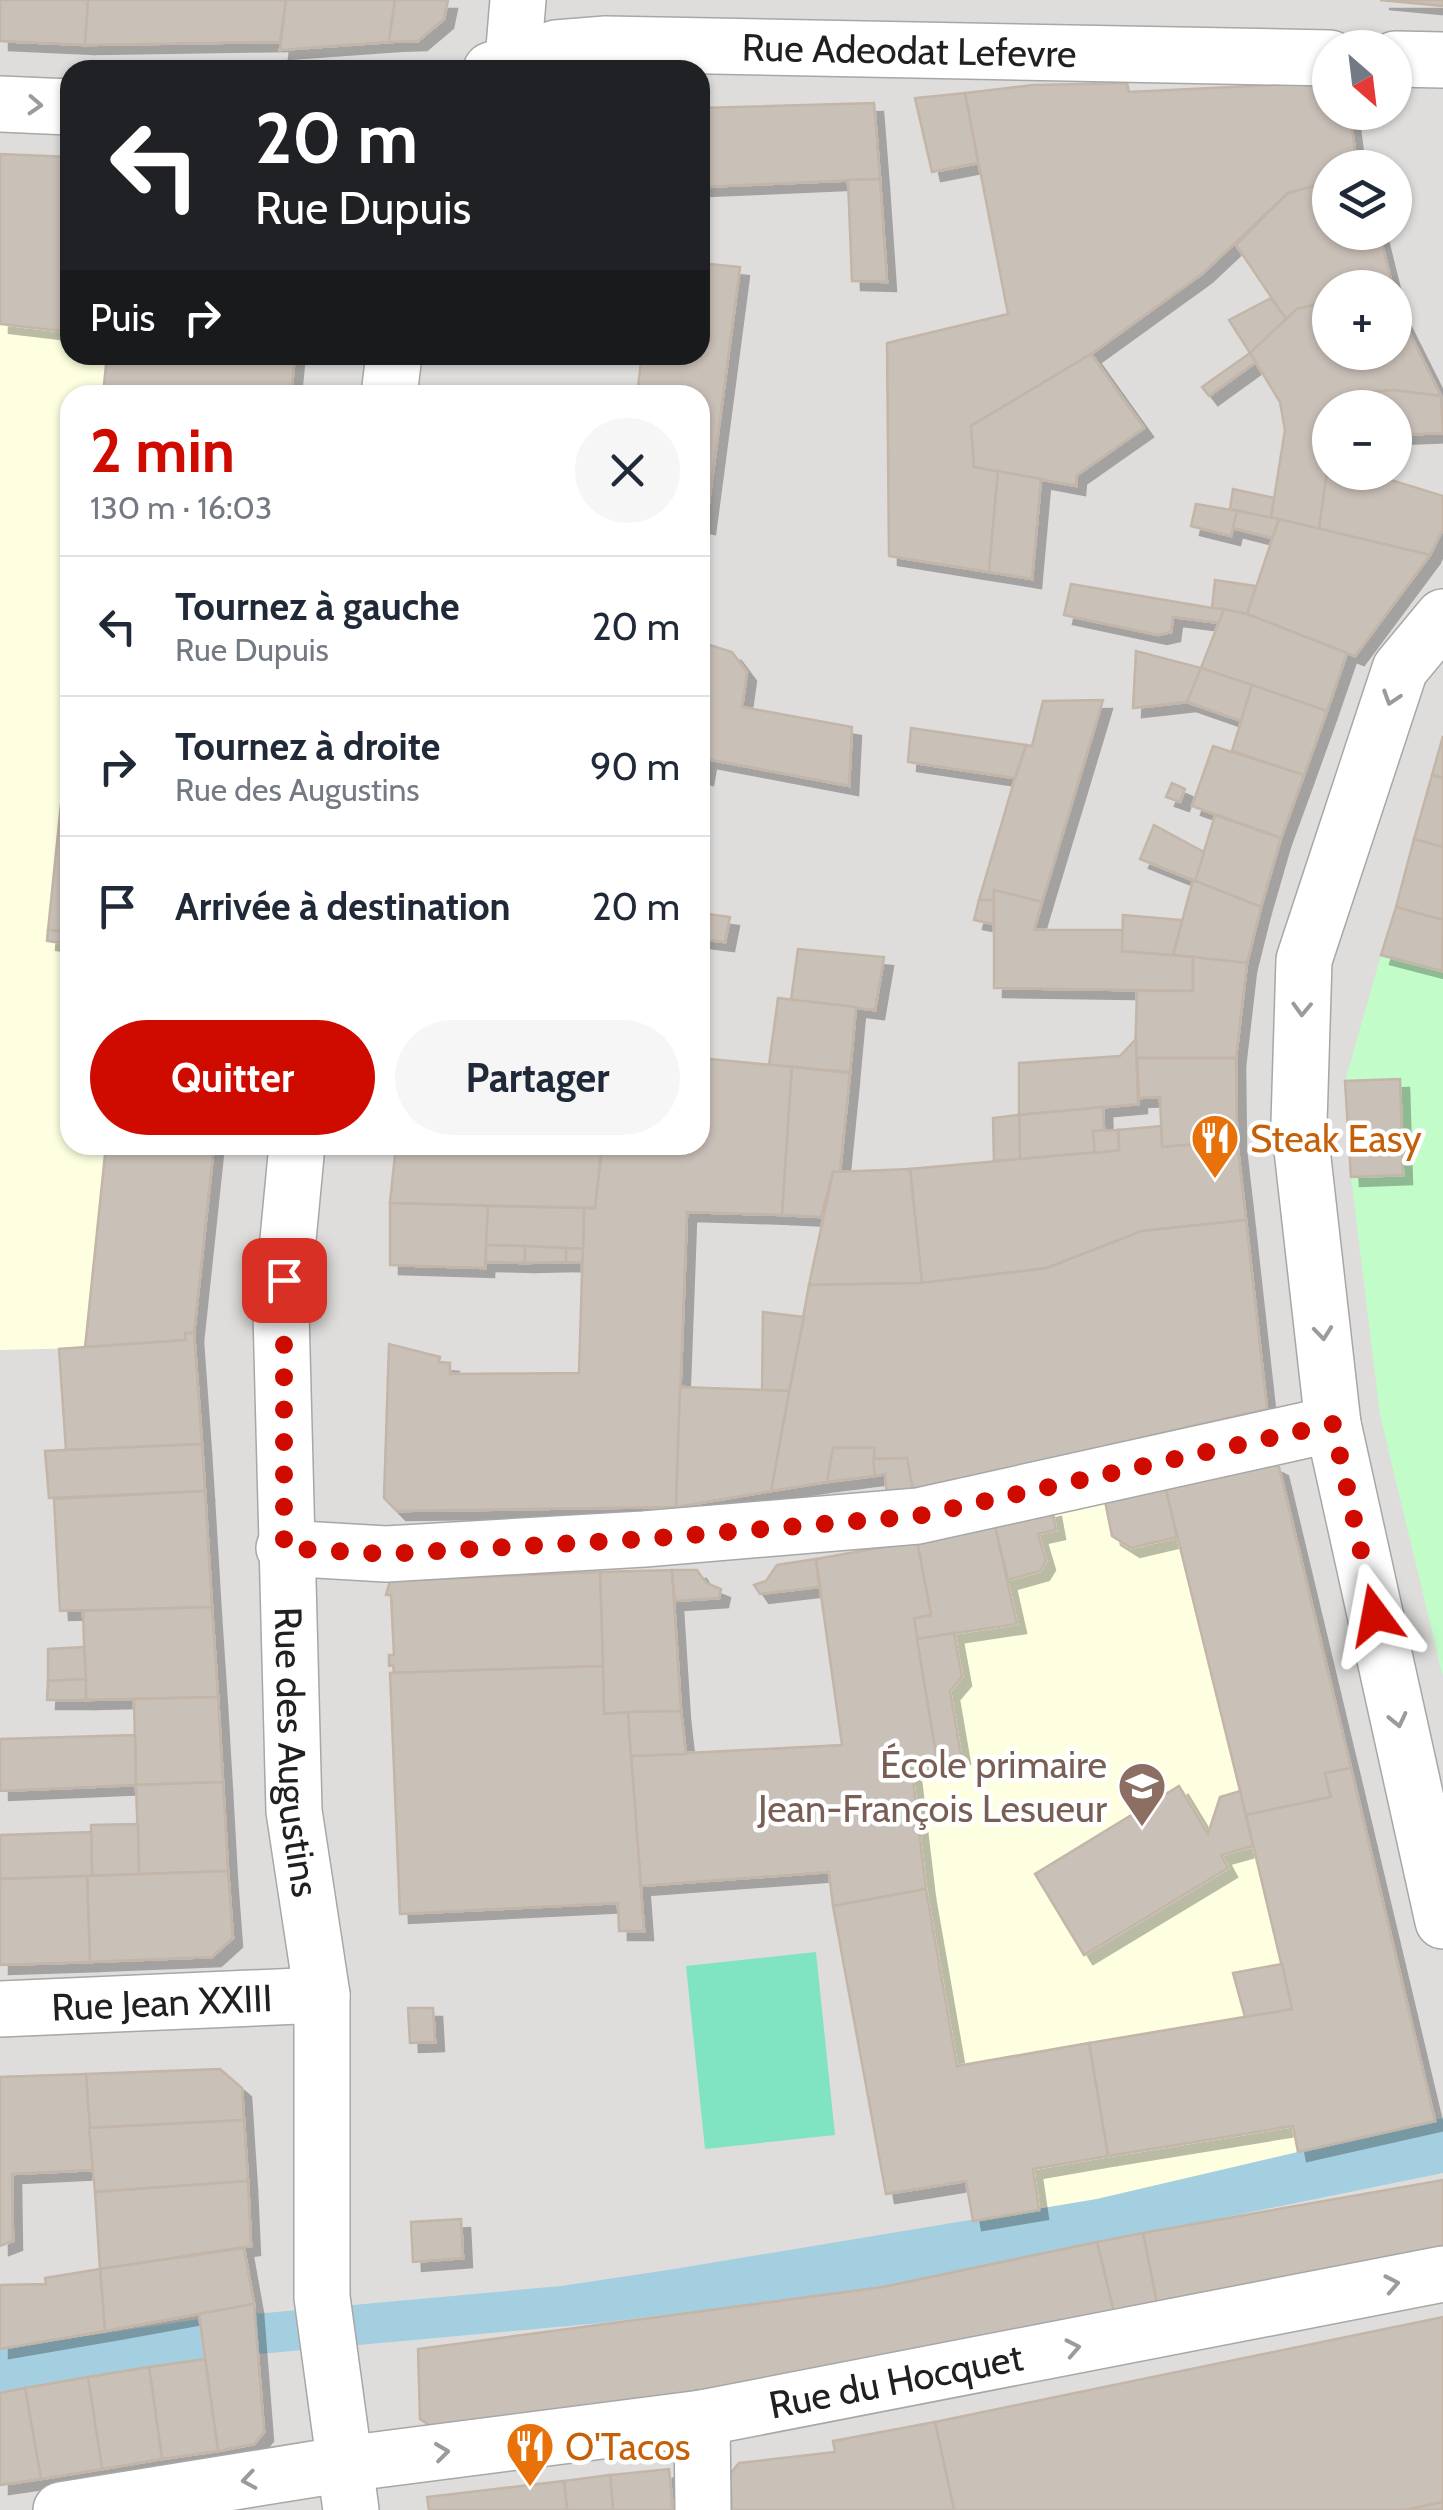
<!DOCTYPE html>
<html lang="fr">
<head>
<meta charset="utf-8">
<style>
  :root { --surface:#fff; --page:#f6f6f7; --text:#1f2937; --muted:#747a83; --line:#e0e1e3; --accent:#cf0b00 }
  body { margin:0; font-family:Cabin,sans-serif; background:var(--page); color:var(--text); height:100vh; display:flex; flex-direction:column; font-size:38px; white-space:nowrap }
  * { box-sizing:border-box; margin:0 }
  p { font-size:32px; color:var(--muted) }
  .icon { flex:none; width:55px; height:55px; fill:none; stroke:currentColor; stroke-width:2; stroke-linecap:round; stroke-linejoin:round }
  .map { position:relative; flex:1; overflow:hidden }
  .side { position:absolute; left:60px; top:385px; width:650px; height:770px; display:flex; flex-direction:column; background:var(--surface); border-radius:30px; box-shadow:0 2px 8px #0004 }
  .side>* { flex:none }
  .hud { position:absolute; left:60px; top:60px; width:650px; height:305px; border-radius:30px; box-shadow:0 2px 8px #0004; background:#202124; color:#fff; overflow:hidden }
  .needle { width:65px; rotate:152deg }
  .controls { position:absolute; left:1312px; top:30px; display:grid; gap:20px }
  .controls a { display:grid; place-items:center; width:100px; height:100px; border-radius:50%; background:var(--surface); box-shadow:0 2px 8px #0004; font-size:50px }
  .pin { position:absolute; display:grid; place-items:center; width:85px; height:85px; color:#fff; margin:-42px; border-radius:20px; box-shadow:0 5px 15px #0006 }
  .me { position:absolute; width:110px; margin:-55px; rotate:347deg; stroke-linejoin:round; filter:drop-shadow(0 0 8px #0008) }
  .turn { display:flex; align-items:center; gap:35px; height:210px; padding:0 30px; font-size:45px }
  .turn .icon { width:130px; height:130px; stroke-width:2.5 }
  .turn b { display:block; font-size:70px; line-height:85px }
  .then { display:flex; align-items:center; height:95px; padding:0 30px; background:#0003; gap:20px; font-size:38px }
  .round { display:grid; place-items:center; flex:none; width:105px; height:105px; border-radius:52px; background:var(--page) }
  .overview { display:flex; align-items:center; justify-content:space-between; height:170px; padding:0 30px }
  h1 { font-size:60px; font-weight:800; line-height:75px; color:var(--accent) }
  .primary-button { display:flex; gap:20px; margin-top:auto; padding:20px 30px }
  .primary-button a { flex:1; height:115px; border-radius:60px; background:var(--accent); color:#fff; font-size:40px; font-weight:800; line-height:115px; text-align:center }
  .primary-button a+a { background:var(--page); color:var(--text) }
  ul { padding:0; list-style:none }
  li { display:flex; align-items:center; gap:30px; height:140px; padding:0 30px; border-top:2px solid var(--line) }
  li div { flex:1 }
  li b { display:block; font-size:38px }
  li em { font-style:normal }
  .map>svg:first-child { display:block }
  .residential { fill:#dedddc; fill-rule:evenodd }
  .education { fill:#fdffe0 }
  .park { fill:#c1fcc9 }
  .pitch { fill:#80e3c2 }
  .water { fill:#a4cfe0 }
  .building { fill:#c9c0b8; stroke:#c3b5a7; stroke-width:2.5; filter:url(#shadow) }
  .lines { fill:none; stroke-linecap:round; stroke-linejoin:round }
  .minor-casing { stroke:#a7a7a7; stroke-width:58 }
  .minor { stroke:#fff; stroke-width:55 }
  .oneway { stroke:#9b9b9b }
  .route { stroke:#cf0b00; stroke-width:18; stroke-dasharray:0 32.4 }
  .labels { text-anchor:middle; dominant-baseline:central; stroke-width:9; stroke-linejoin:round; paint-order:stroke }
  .street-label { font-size:38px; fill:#202020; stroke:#fff }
  .food-label { font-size:38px; fill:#c56008; stroke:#fff; text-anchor:start }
  .education-label { font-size:38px; fill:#785e54; stroke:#fff; text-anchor:end }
</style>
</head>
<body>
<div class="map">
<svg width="1443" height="2510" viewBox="0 0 1443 2510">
  <defs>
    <filter id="shadow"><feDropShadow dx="9" dy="9" stdDeviation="0" flood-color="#0004"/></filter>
  </defs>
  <rect width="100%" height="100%" fill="#f1ede5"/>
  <path class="residential" d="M 0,0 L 1443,0 L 1443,2510 L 0,2510 ZM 1330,48 L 1395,48 L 1395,112 L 1330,112 ZM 70,70 L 700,70 L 700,355 L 70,355 ZM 1330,168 L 1395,168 L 1395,232 L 1330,232 ZM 1330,288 L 1395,288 L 1395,352 L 1330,352 ZM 70,395 L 700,395 L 700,1145 L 70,1145 ZM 1330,408 L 1395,408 L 1395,472 L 1330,472 Z"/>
  <g class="education">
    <polygon points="0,154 70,157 70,355 295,355 291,395 70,395 70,1145 214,1145 194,1333 85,1348 0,1350"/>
    <polygon points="1263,1459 1279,1467 1435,2121 1097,2199 973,2221 966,2181 886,2194 833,1906 926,1889 911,1763 937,1759 917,1541"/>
  </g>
  <polygon class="park" points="1443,738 1443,1677 1380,1415 1351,1177 1345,1081"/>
  <polygon class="pitch" points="816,1952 835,2135 705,2149 686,1966"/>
  <polygon class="water" points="1443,2118 1443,2173 883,2287 600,2323 205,2359 0,2393 0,2349 200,2319 561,2286 668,2270 1097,2199"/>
  <g class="building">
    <polygon points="0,0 88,0 85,45 0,41"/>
    <polygon points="88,0 286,0 280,42 85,45"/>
    <polygon points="286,0 395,0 389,42 280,50"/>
    <polygon points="395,0 448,0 444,19 418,41 389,42"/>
    <polygon points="1380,0 1443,0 1443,6"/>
    <polygon points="1330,82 1330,112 1350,112 1357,168 1330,168 1330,182 1288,193 1203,273 1091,354 971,426 974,467 998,471 989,572 889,556 887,343 1008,314 965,93 1033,85 1127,83 1129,92"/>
    <polygon points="965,93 978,163 932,172 915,98"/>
    <polygon points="874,103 880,179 700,187 700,108"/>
    <polygon points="0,154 70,157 70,332 0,324"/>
    <polygon points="880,179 887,282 852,281 848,180"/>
    <polygon points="1330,182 1330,232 1379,232 1392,284 1330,288 1330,301 1297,309 1286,319 1236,245 1288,193"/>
    <polygon points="700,263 740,267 706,525 700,524 700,395 637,395 642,355 700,355"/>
    <polygon points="1271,298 1286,319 1250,353 1229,320"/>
    <polygon points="1330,301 1330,352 1395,352 1395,304 1441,396 1394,390 1346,395 1342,408 1330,408 1330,452 1319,529 1271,518 1285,430 1280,402 1250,353 1297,309"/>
    <polygon points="1250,353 1256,362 1209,396 1202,387"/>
    <polygon points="1091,354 1144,428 1077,475 1076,486 974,467 971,426"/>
    <polygon points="107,355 295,355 291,395 103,395"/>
    <polygon points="1394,390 1441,396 1443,433 1395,435 1395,408 1342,408 1346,395"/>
    <polygon points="1330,452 1330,472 1365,472 1443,496 1443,529 1430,555 1319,529"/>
    <polygon points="998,471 1041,479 1032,579 989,572"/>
    <polygon points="1233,489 1274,498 1271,518 1230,509"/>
    <polygon points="1196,504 1237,511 1231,536 1191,526"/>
    <polygon points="1237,511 1279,519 1272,538 1233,528"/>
    <polygon points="1279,519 1430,555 1355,656 1247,614"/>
    <polygon points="1215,580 1256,586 1247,614 1212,608"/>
    <polygon points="1071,584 1212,608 1224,609 1219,623 1173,617 1171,632 1158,635 1064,615"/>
    <polygon points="1224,609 1247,614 1347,653 1327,711 1201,668"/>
    <polygon points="700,642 732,652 747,672 742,707 852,727 849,786 707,759 704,776 700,775"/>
    <polygon points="1136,651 1201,668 1187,702 1133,708"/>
    <polygon points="1201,668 1252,685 1241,721 1187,702"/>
    <polygon points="1252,685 1327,711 1304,775 1232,751"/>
    <polygon points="1103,700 1042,902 994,890 994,900 979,900 1015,778 1026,745 1032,746 1043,701"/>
    <polygon points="70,717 70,932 48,930"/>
    <polygon points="911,728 1026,745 1015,778 908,762"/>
    <polygon points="1443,736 1443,778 1432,775"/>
    <polygon points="1213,746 1304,775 1281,838 1192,806"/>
    <polygon points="1432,775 1443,778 1443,847 1414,839"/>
    <polygon points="1172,783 1185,789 1180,802 1166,797"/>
    <polygon points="1215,815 1281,838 1261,907 1195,881"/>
    <polygon points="1154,825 1204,852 1195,881 1140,859"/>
    <polygon points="1414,839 1443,847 1443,920 1396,907"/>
    <polygon points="1193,880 1261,907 1247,963 1173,955"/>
    <polygon points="994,890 1042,902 1034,930 1123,930 1122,951 1193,957 1193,991 994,988"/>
    <polygon points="979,900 994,900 993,924 974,920"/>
    <polygon points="1396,907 1443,920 1442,971 1381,955"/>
    <polygon points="700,913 730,917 725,942 700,939"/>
    <polygon points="1123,915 1182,920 1173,955 1122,951"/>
    <polygon points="48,930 70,932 70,944 47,941"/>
    <polygon points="798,949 884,957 875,1010 791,1000"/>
    <polygon points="1193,957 1247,963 1236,1058 1135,1058 1137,991 1193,991"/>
    <polygon points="778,998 856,1007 850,1072 769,1065"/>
    <polygon points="1136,1039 1138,1104 1019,1115 1019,1063 1120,1056"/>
    <polygon points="700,1058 792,1067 782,1215 687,1212 676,1507 397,1511 384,1498 389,1344 440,1357 439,1362 450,1363 450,1374 579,1373 584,1208 595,1208 602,1145 700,1145"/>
    <polygon points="1137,1058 1236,1058 1237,1141 1162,1147 1160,1097 1139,1098"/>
    <polygon points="792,1067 850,1073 840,1172 833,1172 821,1217 782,1215"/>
    <polygon points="1400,1079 1403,1175 1351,1177 1345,1081"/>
    <polygon points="1103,1107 1104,1131 1093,1131 1095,1153 1020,1159 1019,1115"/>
    <polygon points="1019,1115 1020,1159 994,1161 993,1118"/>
    <polygon points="1161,1126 1162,1147 1237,1141 1246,1220 1142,1231 1047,1268 922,1283 910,1169 1119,1150 1118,1130"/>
    <polygon points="1118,1130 1119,1150 1095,1153 1093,1131"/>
    <polygon points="106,1145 214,1145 194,1333 185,1333 186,1340 85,1348"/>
    <polygon points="396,1145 602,1145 595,1208 390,1203"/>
    <polygon points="910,1169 922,1283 809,1285 833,1172"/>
    <polygon points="390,1203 488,1206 485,1268 390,1265"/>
    <polygon points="488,1206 584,1208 583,1249 486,1245"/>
    <polygon points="1246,1220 1267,1409 913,1490 907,1458 873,1459 874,1448 833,1448 827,1482 771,1491 809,1285 922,1283 1047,1268 1142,1231"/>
    <polygon points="486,1245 525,1246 525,1263 486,1262"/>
    <polygon points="525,1246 566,1248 566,1262 525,1263"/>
    <polygon points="566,1248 583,1249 582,1263 566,1262"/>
    <polygon points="763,1312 804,1317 789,1391 762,1390"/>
    <polygon points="185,1333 194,1333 202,1444 66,1450 59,1349 186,1340"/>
    <polygon points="680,1387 789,1391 771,1491 676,1507"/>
    <polygon points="202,1444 205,1491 49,1498 45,1451"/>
    <polygon points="833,1448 874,1448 875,1476 827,1482"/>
    <polygon points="907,1458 913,1490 887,1496 885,1474 875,1476 873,1459"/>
    <polygon points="1263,1459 1279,1467 1351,1768 1325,1773 1331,1797 1246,1815 1164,1482"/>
    <polygon points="1164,1482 1177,1537 1131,1548 1112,1536 1104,1496"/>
    <polygon points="205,1491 212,1607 60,1611 54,1499"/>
    <polygon points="1052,1508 1056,1530 1038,1534 1046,1561 1040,1571 1008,1580 994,1522"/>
    <polygon points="994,1522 1017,1624 917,1639 914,1618 931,1615 917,1541"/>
    <polygon points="917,1541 931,1615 914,1618 937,1759 911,1763 926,1889 833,1906 829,1872 641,1886 631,1756 842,1745 816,1559"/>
    <polygon points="816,1559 819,1587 760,1594 754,1585 766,1581 777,1565"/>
    <polygon points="672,1570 681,1711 604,1714 600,1572"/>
    <polygon points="672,1570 697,1570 706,1583 721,1589 719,1598 675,1601"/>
    <polygon points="600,1572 603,1666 394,1673 393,1665 389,1666 389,1655 394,1655 391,1595 386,1595 390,1581"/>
    <polygon points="212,1607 218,1697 86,1700 83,1611"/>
    <polygon points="954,1633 962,1677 950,1691 961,1755 937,1759 917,1639"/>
    <polygon points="84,1647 86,1679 48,1681 48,1649"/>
    <polygon points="603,1666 604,1714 628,1712 644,1931 619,1931 618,1903 400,1914 390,1673"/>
    <polygon points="86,1679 86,1700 47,1700 48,1681"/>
    <polygon points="218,1697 223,1782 136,1785 134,1699"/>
    <polygon points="681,1711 686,1754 631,1756 628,1712"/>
    <polygon points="135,1735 136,1785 0,1791 0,1739"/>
    <polygon points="1351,1768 1435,2121 1298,2152 1293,2126 1108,2156 1089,2043 1292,2009 1246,1815 1331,1797 1325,1773"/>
    <polygon points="223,1782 228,1871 139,1874 136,1785"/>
    <polygon points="1179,1786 1208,1834 1220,1797 1240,1791 1253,1846 1221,1855 1228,1868 1084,1955 1035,1874"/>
    <polygon points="138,1824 139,1874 92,1876 91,1825"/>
    <polygon points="91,1832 92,1876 0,1879 0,1835"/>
    <polygon points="228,1871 233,1938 212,1957 90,1962 87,1876"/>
    <polygon points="87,1876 90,1962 0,1965 0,1879"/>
    <polygon points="926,1889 957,2066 1089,2043 1108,2156 1033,2169 1039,2210 973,2221 966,2181 886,2194 833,1906"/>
    <polygon points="1282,1964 1292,2009 1245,2017 1233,1973"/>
    <polygon points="408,2008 433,2008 435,2042 410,2043"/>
    <polygon points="220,2069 242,2088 244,2120 89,2128 86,2074"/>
    <polygon points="86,2074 93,2170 12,2174 13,2241 0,2246 0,2077"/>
    <polygon points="244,2120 248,2181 95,2192 89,2128"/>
    <polygon points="1443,2180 1443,2249 1158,2309 1143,2233"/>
    <polygon points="248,2181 251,2246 100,2269 95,2192"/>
    <polygon points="461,2219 463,2258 413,2262 411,2222"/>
    <polygon points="1143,2233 1158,2309 1115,2317 1097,2242"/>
    <polygon points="1097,2242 1115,2317 701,2400 437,2430 420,2419 418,2349 883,2287"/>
    <polygon points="244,2248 254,2304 105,2331 100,2269"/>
    <polygon points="100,2269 105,2331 0,2349 0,2285 46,2284 45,2278"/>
    <polygon points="254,2304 264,2432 254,2444 218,2451 199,2314"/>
    <polygon points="1443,2317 1443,2502 1405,2510 954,2510 935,2422"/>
    <polygon points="205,2359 218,2451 162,2459 149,2367"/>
    <polygon points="149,2367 162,2459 102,2469 88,2377"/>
    <polygon points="88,2377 102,2469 41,2479 25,2388"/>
    <polygon points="25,2388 41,2479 0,2485 0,2393"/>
    <polygon points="935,2422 954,2510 732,2510 730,2474 739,2463 835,2452 833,2441"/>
    <polygon points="669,2469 673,2510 613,2510 610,2475"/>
    <polygon points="610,2475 613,2510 567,2510 564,2481"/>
    <polygon points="564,2481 567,2510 429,2510 427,2497"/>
    <polygon points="1443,2502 1443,2510 1405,2510"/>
  </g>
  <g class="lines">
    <g class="minor-casing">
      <g id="minor">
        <polyline points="1395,59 1443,60"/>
        <polyline points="513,60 518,0"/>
        <path id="s1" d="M 491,70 L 556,48 L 606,44 L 1330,58"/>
        <polyline points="0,104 70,107"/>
        <polyline points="389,395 394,355"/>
        <polyline points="1443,617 1400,669 1304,960 1299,1123 1333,1424 1443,1921"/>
        <path id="s2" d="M 297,1145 L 281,1313 L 294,1811 L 322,1995 L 322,2297 L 351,2510"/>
        <polyline points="284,1548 386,1554 644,1539 918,1516 1333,1424"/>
        <path id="s3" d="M 0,2009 L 322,1995"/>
        <polyline points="702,2418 703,2510"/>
        <path id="s4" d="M 61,2510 L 345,2464 L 702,2418 L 1443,2274"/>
      </g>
    </g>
    <use href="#minor" class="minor"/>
  </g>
  <defs><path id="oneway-chevron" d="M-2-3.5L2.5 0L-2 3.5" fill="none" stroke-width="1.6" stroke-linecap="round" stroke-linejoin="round" transform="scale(2.5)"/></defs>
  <g class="oneway">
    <use href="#oneway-chevron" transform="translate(35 105) rotate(3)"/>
    <use href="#oneway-chevron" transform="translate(1391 698) rotate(108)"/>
    <use href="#oneway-chevron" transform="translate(1302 1009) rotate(92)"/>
    <use href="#oneway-chevron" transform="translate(1323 1333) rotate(84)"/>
    <use href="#oneway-chevron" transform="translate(1398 1720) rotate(77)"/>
    <use href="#oneway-chevron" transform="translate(1392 2284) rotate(-11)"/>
    <use href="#oneway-chevron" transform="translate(1073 2348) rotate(-11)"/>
    <use href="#oneway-chevron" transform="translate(442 2452) rotate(-7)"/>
    <use href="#oneway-chevron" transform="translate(249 2480) rotate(171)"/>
  </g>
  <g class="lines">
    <polyline class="route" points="284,1280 284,1548 386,1554 644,1539 918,1516 1333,1424 1375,1615"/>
  </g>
  <defs>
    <g id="restaurant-pin" transform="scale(2.5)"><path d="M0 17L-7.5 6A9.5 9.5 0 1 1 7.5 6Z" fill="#e8710a" stroke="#fff"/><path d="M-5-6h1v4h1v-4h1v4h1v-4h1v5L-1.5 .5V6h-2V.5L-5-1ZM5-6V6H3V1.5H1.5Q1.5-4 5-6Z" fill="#fff"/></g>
    <g id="school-pin" transform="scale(2.5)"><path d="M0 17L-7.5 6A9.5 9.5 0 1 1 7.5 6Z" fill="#8d6e63" stroke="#fff"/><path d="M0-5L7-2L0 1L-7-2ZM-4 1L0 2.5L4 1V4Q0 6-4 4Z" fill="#fff"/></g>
  </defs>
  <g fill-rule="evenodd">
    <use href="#restaurant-pin" x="1215" y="1138"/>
    <use href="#school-pin" x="1142" y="1786"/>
    <use href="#restaurant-pin" x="530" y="2446"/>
  </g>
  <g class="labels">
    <g class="street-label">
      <text stroke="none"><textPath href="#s1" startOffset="422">Rue Adeodat Lefevre</textPath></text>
      <text stroke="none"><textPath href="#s2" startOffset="608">Rue des Augustins</textPath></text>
      <text stroke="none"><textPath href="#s3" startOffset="162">Rue Jean XXIII</textPath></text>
      <text stroke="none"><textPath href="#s4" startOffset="845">Rue du Hocquet</textPath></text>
    </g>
    <g class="food-label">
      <text x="1250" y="1138">Steak Easy</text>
      <text x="565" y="2446">O'Tacos</text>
    </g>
    <g class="education-label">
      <text x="1107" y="1764">École primaire<tspan x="1107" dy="44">Jean-François Lesueur</tspan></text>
    </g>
  </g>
</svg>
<div class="controls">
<a><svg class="needle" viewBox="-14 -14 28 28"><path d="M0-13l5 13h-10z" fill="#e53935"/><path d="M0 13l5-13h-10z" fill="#747a83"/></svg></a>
<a><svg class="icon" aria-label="layers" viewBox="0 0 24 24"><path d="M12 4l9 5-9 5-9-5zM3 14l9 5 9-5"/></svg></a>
<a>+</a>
<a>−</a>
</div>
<div class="pin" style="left:284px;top:1280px;background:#d93025"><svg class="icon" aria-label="arrive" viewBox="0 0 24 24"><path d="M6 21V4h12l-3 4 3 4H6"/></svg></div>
<svg class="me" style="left:1375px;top:1615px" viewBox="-20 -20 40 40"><path d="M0-17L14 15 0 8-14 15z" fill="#cf0b00" stroke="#fff" stroke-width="4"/></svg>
<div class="hud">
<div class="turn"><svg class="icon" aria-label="left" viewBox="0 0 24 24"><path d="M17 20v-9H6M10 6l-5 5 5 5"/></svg><div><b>20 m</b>Rue Dupuis</div></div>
<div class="then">Puis<svg class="icon" aria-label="right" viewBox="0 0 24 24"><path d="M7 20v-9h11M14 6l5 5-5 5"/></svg></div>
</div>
<section class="side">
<div class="overview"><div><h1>2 min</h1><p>130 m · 16:03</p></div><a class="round"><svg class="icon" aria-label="close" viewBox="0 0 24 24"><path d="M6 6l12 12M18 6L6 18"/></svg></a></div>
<ul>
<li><svg class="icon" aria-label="left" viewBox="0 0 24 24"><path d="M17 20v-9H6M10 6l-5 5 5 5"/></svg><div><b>Tournez à gauche</b><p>Rue Dupuis</p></div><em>20 m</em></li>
<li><svg class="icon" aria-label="right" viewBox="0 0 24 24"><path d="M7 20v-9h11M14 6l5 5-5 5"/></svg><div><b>Tournez à droite</b><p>Rue des Augustins</p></div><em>90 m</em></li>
<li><svg class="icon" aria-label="arrive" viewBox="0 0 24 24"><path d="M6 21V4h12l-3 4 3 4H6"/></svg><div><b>Arrivée à destination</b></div><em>20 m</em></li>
</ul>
<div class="primary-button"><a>Quitter</a><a>Partager</a></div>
</section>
</div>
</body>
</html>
